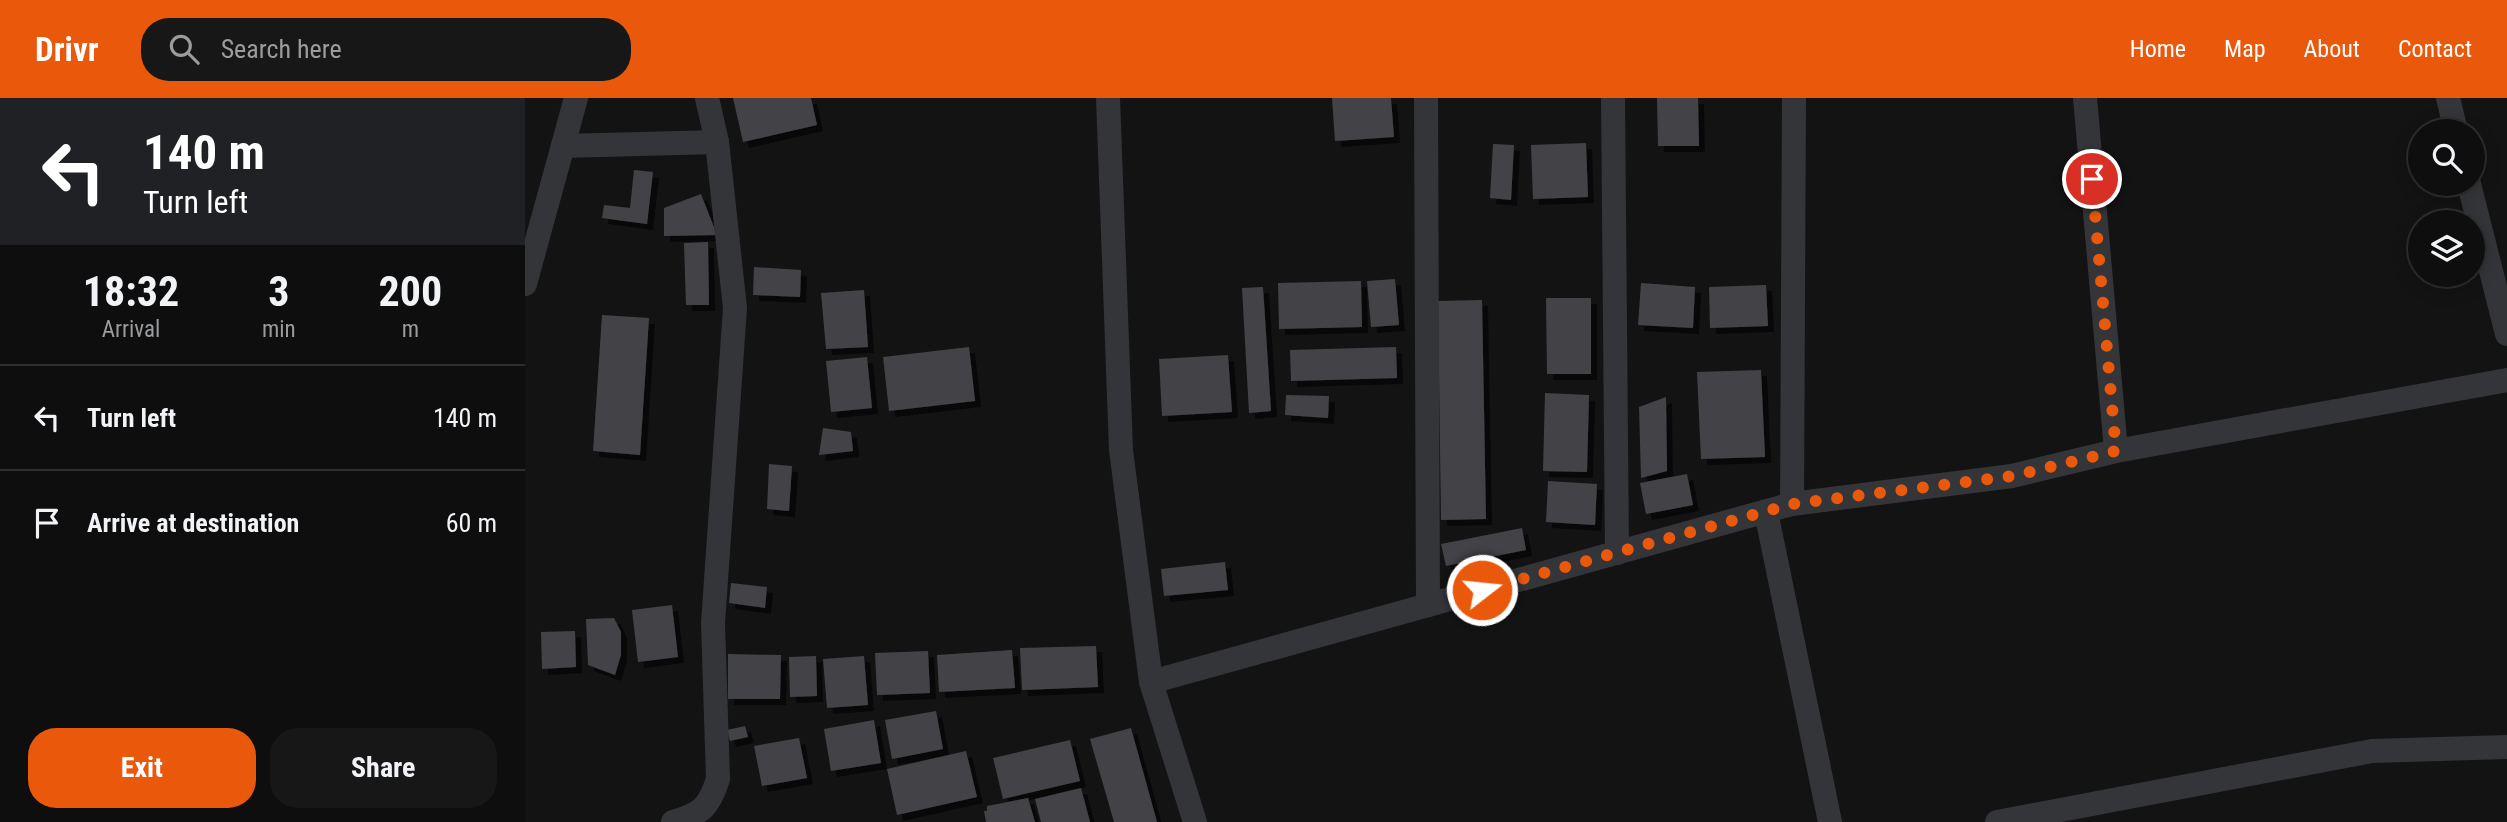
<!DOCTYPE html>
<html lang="en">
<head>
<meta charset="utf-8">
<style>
  :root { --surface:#0e0e0f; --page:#171718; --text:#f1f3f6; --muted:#9b9c9e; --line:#2e2e2f; --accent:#ea580c }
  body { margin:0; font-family:"Roboto Condensed",sans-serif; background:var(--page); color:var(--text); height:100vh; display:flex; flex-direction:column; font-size:26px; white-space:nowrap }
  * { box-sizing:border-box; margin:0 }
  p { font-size:23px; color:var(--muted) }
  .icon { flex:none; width:38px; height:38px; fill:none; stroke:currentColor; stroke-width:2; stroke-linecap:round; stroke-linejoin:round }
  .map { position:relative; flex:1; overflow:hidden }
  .sheet { display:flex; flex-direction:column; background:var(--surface); width:525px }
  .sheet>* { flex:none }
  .hud { background:#202124; color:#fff; overflow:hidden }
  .tools { position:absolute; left:1883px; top:21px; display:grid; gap:14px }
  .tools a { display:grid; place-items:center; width:77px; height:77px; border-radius:50%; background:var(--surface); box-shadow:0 4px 18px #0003,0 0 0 2px var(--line); font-size:35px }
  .pin { position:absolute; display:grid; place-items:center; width:60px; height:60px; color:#fff; margin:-30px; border:4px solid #fff; border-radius:50%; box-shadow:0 2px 7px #0007 }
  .me { position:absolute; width:77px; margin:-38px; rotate:74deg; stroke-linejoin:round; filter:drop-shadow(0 0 5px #0008) }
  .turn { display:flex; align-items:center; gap:24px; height:147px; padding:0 28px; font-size:32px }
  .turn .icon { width:91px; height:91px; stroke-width:2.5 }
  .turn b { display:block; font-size:49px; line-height:60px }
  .eta { display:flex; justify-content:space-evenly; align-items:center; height:119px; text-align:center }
  .eta b { font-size:42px; font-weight:700; line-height:49px }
  .primary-button { display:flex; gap:14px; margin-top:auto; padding:14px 28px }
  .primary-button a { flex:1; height:80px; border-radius:28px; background:var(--accent); color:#fff; font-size:28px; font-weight:700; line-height:80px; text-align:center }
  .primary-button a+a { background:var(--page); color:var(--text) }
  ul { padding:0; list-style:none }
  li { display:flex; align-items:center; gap:21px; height:105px; padding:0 28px; border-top:2px solid var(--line) }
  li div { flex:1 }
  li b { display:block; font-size:26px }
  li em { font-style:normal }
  header { display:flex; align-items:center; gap:42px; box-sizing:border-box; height:98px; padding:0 35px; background:var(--accent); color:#fff }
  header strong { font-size:33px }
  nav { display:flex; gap:38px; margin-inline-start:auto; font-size:24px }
  .search { width:490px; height:63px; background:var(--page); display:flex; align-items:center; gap:18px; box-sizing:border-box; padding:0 24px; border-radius:28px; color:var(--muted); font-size:26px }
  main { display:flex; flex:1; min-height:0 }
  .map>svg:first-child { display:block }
  .building { fill:#424347; filter:url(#shadow) }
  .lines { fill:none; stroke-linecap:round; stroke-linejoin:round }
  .street { stroke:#343539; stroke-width:24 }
  .route { stroke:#ea580c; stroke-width:12; stroke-dasharray:0 21.6 }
</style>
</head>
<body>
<header>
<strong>Drivr</strong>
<div class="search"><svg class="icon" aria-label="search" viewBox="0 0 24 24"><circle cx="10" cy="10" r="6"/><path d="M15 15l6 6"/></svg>Search here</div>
<nav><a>Home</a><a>Map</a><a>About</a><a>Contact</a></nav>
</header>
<main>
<section class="sheet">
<div class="hud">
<div class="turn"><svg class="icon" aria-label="left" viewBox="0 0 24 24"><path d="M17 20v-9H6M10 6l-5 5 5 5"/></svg><div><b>140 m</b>Turn left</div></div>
</div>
<div class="eta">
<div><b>18:32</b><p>Arrival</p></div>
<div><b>3</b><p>min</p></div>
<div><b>200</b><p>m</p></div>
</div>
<ul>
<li><svg class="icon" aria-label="left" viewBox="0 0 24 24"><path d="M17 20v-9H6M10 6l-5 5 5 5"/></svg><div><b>Turn left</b></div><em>140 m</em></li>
<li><svg class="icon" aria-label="arrive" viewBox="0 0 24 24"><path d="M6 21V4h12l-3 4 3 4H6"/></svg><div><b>Arrive at destination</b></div><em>60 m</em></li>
</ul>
<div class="primary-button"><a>Exit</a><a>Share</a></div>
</section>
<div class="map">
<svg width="1982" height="724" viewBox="0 0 1982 724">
  <defs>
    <filter id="shadow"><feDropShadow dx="6" dy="6" stdDeviation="0" flood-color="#0009"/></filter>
  </defs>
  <rect width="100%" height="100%" fill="#131314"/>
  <g class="building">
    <polygon points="208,0 286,0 292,27 218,44"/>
    <polygon points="807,0 866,0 869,39 810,43"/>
    <polygon points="1132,0 1173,0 1174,48 1133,48"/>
    <polygon points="1061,45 1063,99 1008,101 1006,47"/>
    <polygon points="968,46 989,47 986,102 965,100"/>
    <polygon points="109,72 128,74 122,126 77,120 79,107 105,110"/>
    <polygon points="176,96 192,137 139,138 139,110"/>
    <polygon points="183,144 184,207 161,207 159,145"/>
    <polygon points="229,169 276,172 275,199 228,197"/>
    <polygon points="870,181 874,227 846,229 842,183"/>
    <polygon points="836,183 837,229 754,231 753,185"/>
    <polygon points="1116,185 1170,189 1168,230 1113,227"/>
    <polygon points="1241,187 1243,228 1185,230 1184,189"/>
    <polygon points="738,189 746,313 724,315 717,190"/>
    <polygon points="339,192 343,249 301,251 296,195"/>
    <polygon points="1021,200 1066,200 1066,276 1022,276"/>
    <polygon points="957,202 961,421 916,422 913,203"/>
    <polygon points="77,217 124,220 115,357 68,353"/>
    <polygon points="444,249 450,303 364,313 358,259"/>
    <polygon points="871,249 872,280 766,283 765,252"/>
    <polygon points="703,257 707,314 637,318 634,261"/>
    <polygon points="342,259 347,310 306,314 301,263"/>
    <polygon points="1236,272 1240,359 1176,361 1172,274"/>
    <polygon points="1020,295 1064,297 1062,374 1018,373"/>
    <polygon points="761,297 804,298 803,320 760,317"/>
    <polygon points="1141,299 1142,373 1116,380 1114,309"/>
    <polygon points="298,330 326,334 328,353 294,357"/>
    <polygon points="244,366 267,368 264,413 242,411"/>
    <polygon points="1162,376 1168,407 1121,416 1115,385"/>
    <polygon points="1023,383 1072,386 1070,427 1021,424"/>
    <polygon points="997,430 1001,452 921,468 916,446"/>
    <polygon points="700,464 703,492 639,498 636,471"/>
    <polygon points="206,485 242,489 240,510 204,505"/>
    <polygon points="147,507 153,559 113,564 107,512"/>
    <polygon points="89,520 96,534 96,557 90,577 63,567 61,521"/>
    <polygon points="50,533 51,569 17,571 16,534"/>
    <polygon points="571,548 573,589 497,592 495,550"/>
    <polygon points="487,552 490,590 414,594 412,557"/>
    <polygon points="403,553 405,595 352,597 350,555"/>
    <polygon points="203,556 256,557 255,601 203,601"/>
    <polygon points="291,558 292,598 265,599 264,559"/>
    <polygon points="339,558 343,607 302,610 298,561"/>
    <polygon points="411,613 418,651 367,661 360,622"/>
    <polygon points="349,622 356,665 306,673 299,631"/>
    <polygon points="220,628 223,639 205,643 202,632"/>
    <polygon points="606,630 632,724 589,724 565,641"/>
    <polygon points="274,640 282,680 237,688 229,648"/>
    <polygon points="545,642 555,683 478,701 468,660"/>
    <polygon points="441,653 452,699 372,717 362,671"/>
    <polygon points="556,690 565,724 516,724 510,701"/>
    <polygon points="503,700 510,724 461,724 459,713 462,713 462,708"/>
  </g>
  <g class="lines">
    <g class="street">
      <polyline points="583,0 596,352 626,584 670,724"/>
      <polyline points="901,0 903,507"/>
      <polyline points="1088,0 1092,455"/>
      <polyline points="1560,0 1591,353"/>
      <polyline points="1923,0 1931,33"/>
      <polyline points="38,48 192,44"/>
      <polyline points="1944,86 1982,236"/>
      <polyline points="0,186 51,0"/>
      <polyline points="1267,406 1269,0"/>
      <polyline points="1241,414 1305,724"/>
      <polyline points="626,584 1267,406 1487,378 1591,353 1982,282"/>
      <path d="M 148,724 C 177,716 184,709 193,681 L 188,525 L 210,210 L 192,44 L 182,0"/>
      <polyline points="1472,724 1847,653 1982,649"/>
    </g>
  </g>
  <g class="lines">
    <polyline class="route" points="957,492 1267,406 1488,378 1591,353 1567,81"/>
  </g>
</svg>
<div class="tools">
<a><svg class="icon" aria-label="search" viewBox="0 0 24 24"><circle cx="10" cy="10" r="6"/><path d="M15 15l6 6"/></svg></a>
<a><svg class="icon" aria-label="layers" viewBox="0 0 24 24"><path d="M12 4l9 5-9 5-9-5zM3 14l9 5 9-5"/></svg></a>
</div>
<div class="pin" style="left:1567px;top:81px;background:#d93025"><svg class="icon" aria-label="arrive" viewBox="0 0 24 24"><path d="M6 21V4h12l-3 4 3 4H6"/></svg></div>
<svg class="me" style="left:957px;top:492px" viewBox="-20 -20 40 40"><circle r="17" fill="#ea580c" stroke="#fff" stroke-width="3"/><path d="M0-11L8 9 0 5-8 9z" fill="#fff"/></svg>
</div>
</main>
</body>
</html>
